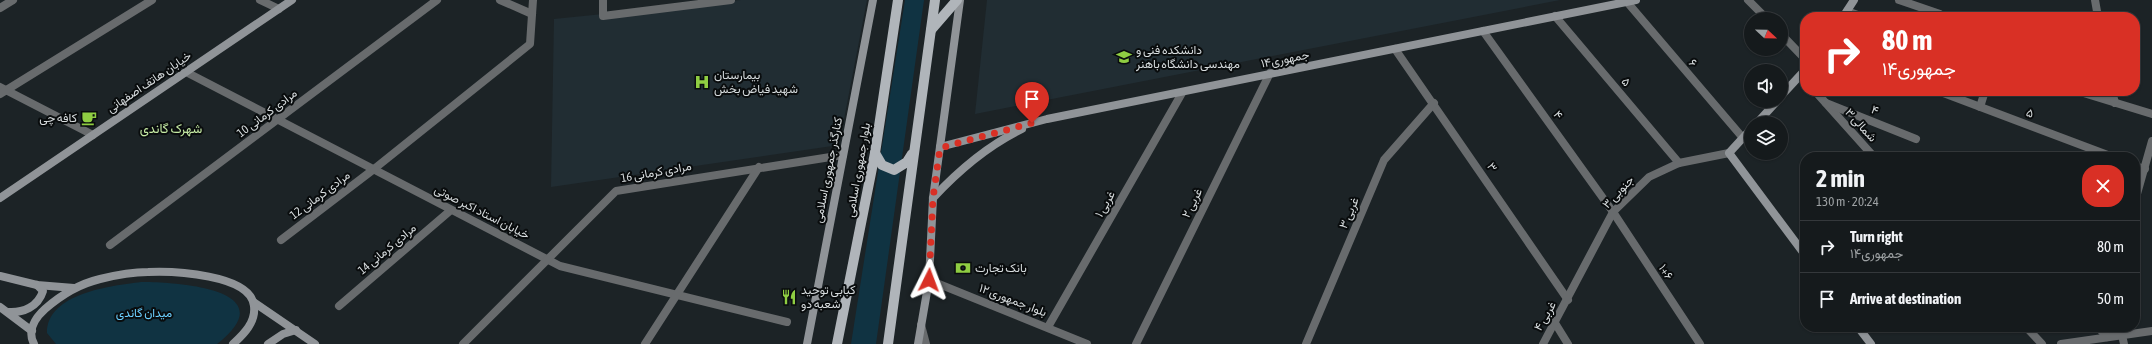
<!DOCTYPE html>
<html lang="en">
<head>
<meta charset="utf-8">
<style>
  :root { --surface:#151a1c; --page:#1e2325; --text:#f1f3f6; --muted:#9da1a3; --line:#34383b }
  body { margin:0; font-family:"Asap Condensed",Vazirmatn,sans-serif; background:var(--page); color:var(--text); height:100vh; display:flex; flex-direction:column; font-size:15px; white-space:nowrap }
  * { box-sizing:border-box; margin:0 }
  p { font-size:13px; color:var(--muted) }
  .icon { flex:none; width:22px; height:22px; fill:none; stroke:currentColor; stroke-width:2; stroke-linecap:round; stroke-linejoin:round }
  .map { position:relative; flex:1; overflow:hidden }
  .side { position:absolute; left:1800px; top:152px; width:340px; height:180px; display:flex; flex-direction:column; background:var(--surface); border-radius:16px; box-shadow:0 1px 3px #0004,0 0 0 1px var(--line) }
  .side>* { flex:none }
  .hud { position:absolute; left:1800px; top:12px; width:340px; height:84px; border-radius:16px; box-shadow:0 1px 3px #0004,0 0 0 1px var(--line); background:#d93025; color:#fff; overflow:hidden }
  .needle { width:26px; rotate:112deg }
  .controls { position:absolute; left:1744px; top:12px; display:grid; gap:8px }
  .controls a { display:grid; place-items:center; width:44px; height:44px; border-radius:50%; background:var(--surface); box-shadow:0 1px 3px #0004,0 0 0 1px var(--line); font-size:20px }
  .pin { position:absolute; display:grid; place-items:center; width:34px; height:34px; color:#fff; margin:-41px -17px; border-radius:50% 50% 50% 0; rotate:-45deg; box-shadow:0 0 4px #0007 }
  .pin .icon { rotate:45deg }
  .me { position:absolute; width:44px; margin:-22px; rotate:3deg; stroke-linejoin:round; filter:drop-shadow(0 0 3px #0008) }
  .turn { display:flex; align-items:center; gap:14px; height:84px; padding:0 16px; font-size:18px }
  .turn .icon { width:52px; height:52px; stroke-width:2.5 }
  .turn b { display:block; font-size:28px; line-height:34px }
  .round { display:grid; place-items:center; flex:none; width:42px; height:42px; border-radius:16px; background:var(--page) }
  .summary { display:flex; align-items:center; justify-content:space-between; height:68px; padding:0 16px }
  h1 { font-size:24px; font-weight:700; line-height:30px }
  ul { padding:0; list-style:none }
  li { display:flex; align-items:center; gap:12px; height:52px; padding:0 16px; border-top:1px solid var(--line) }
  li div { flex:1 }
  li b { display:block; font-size:15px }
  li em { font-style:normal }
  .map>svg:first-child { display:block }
  .built { fill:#212d33 }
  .green { fill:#103342 }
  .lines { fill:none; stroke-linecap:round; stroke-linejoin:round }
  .street { stroke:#686b6d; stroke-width:8 }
  .secondary { stroke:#909498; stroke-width:8 }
  .primary { stroke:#b0b5ba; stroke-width:10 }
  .route { stroke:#d93025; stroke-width:7; stroke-dasharray:0 12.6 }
  .labels { text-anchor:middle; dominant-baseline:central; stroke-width:4; stroke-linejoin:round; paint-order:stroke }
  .poi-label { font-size:12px; fill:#d7dcde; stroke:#090c0d; text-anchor:start }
  .street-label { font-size:12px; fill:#d7dcde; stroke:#090c0d }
  .park-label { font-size:12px; fill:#6cd0ff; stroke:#090c0d }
  .neighbourhood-label { font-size:13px; fill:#c4e9a3; stroke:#090c0d }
</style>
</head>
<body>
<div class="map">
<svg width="2152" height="344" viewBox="0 0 2152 344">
  <rect width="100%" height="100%" fill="#1c2326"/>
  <g class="built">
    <polygon points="741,0 867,0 839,145 551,187 554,19"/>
    <polygon points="987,0 1560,0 975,114"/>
  </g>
  <g class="green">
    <polygon points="905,0 924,0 876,344 851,344"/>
    <path d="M 141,282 C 177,282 287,289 217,344 L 56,344 L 47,333 C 47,293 111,286 141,282 Z"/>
  </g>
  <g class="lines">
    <g class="street">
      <polyline points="260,0 279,9"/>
      <polyline points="500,0 532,14"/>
      <polyline points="603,0 603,16 731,0"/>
      <polyline points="1748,0 1767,19"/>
      <polyline points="1899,0 1940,14 1939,17"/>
      <polyline points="2095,0 2098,17"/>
      <polyline points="1627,2 1743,138"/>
      <polyline points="0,8 13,0"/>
      <polyline points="1847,11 1863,17"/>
      <polyline points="1555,16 1679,163"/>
      <polyline points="1483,31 1613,212 1700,344"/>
      <polyline points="1781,34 1805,59"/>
      <polyline points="1395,49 1568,300"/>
      <polyline points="186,72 560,266 787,322"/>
      <polyline points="0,87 93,135"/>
      <polyline points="1815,91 1874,157"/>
      <polyline points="1938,91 2113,157"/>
      <polyline points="2077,91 2152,114"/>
      <polyline points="2112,91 2115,103"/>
      <polyline points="0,94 152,0"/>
      <polyline points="1826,103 1916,139"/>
      <polyline points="1980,107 1985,91"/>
      <polyline points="2135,166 2145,169"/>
      <polyline points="2135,201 2152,141"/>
      <polyline points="281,240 374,169 530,44 533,0"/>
      <polyline points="110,245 437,0"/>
      <polyline points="929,280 1087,344"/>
      <polyline points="339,306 451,210"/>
      <polyline points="1555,323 1568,344"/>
      <polyline points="921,325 926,344"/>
      <polyline points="1048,327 1182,93"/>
      <polyline points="2026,327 2042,344"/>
      <polyline points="2098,327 2107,337"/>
      <polyline points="2122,335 2124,344"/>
      <polyline points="463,344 616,191 843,155"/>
      <polyline points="645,344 759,167"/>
      <polyline points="1136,344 1270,73"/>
      <polyline points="1306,344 1384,160 1434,103"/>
      <polyline points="1543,344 1613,212 1649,177 1679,163 1729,153"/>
      <polyline points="2061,344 2152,331"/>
    </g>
    <g class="secondary">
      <polyline points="1843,17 1854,0"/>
      <polyline points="1781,96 1805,70"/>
      <polyline points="1757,123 1777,101"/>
      <polyline points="1751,129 1729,153 1805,255"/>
      <polyline points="940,147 1047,119 1636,0"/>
      <polyline points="0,198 292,0"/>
      <path d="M 933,198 C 959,170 987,146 1022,129"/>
      <polyline points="0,276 37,285 74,288"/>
      <polyline points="255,303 315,344"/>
      <polyline points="0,307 32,331"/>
      <path d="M 8,312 C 23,313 38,307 43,291 L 37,285"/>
      <polyline points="1858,327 1871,344"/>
      <path d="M 34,344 C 27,331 35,318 45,309 C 61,295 79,284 100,279 C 116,275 132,272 148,272 C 172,271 251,274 254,306 C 256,322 244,334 233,344"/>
      <polyline points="268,344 283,334 296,330"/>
      <polyline points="807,344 873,0"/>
      <polyline points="918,344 929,280 933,198 960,0"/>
    </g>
    <g class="primary">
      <polyline points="931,30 957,0"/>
      <polyline points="875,153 882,165 894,170 907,162 912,154"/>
      <polyline points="837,344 875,153 898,0"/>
      <polyline points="888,344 935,0"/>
    </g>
  </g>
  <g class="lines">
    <polyline class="route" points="929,280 933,198 940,148 1032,123"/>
  </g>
  <defs>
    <g id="university-bare" transform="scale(1.2)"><path d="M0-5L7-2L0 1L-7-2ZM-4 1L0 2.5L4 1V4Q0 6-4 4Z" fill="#8fcd42" stroke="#090c0d" stroke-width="2.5" paint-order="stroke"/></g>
    <g id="hospital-bare" transform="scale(1.2)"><path d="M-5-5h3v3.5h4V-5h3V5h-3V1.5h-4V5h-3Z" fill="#8fcd42" stroke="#090c0d" stroke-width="2.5" paint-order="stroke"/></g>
    <g id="cafe-bare" transform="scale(1.2)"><path d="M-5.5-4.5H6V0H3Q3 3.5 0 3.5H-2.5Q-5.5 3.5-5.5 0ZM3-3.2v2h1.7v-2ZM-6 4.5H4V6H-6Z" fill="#8fcd42" stroke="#090c0d" stroke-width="2.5" paint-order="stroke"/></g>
    <g id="bank-bare" transform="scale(1.2)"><path d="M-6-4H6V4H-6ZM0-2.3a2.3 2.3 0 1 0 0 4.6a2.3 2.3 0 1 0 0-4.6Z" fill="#8fcd42" stroke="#090c0d" stroke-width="2.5" paint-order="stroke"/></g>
    <g id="restaurant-bare" transform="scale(1.2)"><path d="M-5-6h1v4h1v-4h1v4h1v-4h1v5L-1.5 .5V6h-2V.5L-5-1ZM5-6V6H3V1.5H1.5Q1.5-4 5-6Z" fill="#8fcd42" stroke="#090c0d" stroke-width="2.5" paint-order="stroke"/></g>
  </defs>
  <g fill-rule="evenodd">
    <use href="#university-bare" x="1124" y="57"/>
    <use href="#hospital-bare" x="702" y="82"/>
    <use href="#cafe-bare" x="89" y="118"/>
    <use href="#bank-bare" x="963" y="268"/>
    <use href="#restaurant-bare" x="789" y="297"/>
  </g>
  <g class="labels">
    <g class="poi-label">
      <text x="1136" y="50">دانشکده فنی و<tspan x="1136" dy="14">مهندسی دانشگاه باهنر</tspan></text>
      <text x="714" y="75">بیمارستان<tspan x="714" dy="14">شهید فیاض بخش</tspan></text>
      <text x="77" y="118" text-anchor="end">کافه چی</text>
      <text x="975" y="268">بانک تجارت</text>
      <text x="801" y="290">کبابی توحید<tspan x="801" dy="14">شعبه دو</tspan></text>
    </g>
    <g class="street-label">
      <text transform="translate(1285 59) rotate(-11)">جمهوری۱۴</text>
      <text transform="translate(1693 63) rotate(50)">۶</text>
      <text transform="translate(149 82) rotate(-34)">خیابان هاتف اصفهانی</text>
      <text transform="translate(1626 82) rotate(50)">۵</text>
      <text transform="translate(1875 110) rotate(22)">۴</text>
      <text transform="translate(267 113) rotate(-37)">مرادی کرمانی 10</text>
      <text transform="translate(2030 113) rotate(21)">۵</text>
      <text transform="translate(1558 115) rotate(54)">۴</text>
      <text transform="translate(1861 125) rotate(48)">۳ شمالی</text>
      <text transform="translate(1492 167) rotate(56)">۳</text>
      <text transform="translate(828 170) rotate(-79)">کنارگذر جمهوری اسلامی</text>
      <text transform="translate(858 170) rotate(-80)">بلوار جمهوری اسلامی</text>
      <text transform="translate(656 172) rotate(-10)">مرادی کرمانی 16</text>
      <text transform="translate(1618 192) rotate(-47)">۳ جنوبی</text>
      <text transform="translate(320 195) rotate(-37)">مرادی کرمانی 12</text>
      <text transform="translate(1192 203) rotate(-64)">۲ غربی</text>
      <text transform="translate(1105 204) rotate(-60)">۱ غربی</text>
      <text transform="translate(482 212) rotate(27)">خیابان استاد اکبر صوتی</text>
      <text transform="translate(1349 213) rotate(-67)">۳ غربی</text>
      <text transform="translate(387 249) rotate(-40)">مرادی کرمانی 14</text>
      <text transform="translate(1666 272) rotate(56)">۱+۶</text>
      <text transform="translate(1013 300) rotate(21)">بلوار جمهوری ۱۲</text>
      <text transform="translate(1545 316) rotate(-60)">۴ غربی</text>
    </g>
    <g class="park-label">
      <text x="144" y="313">میدان گاندی</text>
    </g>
    <g class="neighbourhood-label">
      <text x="171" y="128">شهرک گاندی</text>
    </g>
  </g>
</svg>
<div class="controls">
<a><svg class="needle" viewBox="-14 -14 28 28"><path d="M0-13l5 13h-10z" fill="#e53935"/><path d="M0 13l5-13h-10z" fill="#9da1a3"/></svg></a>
<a><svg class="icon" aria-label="sound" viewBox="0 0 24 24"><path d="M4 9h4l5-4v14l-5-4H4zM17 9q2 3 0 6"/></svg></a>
<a><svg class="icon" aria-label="layers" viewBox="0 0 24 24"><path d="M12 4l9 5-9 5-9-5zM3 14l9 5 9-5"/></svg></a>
</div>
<div class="pin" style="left:1032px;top:123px;background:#d93025"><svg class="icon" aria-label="arrive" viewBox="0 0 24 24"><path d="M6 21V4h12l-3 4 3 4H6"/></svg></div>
<svg class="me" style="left:929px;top:280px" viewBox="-20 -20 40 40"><path d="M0-17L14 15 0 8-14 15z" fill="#d93025" stroke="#fff" stroke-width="4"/></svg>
<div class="hud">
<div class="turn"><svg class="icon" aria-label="right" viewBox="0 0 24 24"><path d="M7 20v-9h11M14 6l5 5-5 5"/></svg><div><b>80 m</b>جمهوری۱۴</div></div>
</div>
<section class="side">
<div class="summary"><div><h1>2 min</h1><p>130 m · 20:24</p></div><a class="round" style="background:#d93025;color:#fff"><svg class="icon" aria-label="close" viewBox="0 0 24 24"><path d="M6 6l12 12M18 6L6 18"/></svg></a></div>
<ul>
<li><svg class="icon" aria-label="right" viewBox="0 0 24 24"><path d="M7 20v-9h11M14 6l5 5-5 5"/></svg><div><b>Turn right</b><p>جمهوری۱۴</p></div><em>80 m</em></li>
<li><svg class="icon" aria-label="arrive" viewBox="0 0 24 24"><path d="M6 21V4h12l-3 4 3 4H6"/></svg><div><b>Arrive at destination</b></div><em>50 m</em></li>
</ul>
</section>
</div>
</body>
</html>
